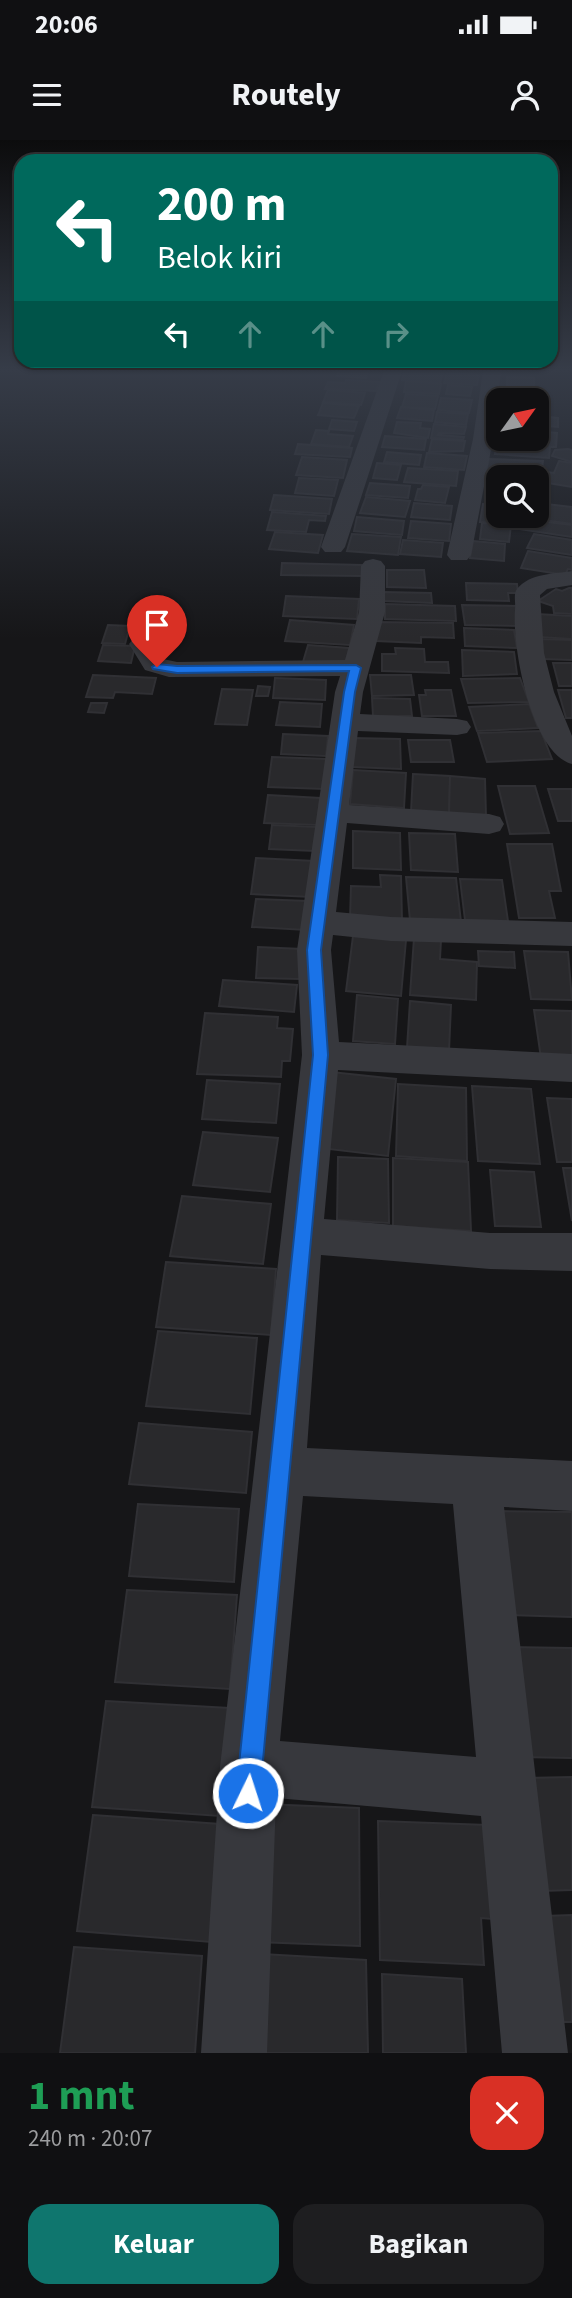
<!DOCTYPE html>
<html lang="id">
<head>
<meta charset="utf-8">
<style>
  :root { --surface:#101012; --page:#1e1e20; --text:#f1f3f6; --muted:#9c9d9f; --line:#303032; --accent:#0f766e }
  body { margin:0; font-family:"Source Sans 3",sans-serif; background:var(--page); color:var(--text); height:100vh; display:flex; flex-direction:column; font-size:26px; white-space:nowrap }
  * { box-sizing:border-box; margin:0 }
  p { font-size:23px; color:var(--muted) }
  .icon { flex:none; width:38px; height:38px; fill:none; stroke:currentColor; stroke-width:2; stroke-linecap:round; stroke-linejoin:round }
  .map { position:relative; height:1913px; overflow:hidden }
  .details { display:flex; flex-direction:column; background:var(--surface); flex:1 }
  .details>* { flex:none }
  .hud { position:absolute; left:14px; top:14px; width:544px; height:214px; border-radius:21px; box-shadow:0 2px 5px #0004,0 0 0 2px var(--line); background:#00695c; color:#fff; overflow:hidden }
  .needle { width:46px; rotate:57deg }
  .tools { position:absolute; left:486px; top:248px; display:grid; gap:14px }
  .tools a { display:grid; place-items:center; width:63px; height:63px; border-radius:14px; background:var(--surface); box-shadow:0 2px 5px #0004,0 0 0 2px var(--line); font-size:35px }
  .pin { position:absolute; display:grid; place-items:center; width:60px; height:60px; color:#fff; margin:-72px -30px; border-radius:50% 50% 50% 0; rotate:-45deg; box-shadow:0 0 7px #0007 }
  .pin .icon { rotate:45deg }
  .me { position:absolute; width:77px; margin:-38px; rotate:4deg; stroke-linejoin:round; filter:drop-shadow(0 0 5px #0008) }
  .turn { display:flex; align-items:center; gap:24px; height:147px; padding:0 28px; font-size:32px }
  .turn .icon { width:91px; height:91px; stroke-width:2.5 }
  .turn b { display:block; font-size:49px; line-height:60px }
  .lanes { display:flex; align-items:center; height:66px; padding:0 28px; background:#0003; justify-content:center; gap:35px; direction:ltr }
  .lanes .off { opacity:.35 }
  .round { display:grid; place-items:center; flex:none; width:74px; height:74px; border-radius:21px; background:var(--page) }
  .overview { display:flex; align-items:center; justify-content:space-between; height:119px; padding:0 28px }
  h1 { font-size:42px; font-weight:700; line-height:52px; color:#1e9e55 }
  .button { display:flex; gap:14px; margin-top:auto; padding:14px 28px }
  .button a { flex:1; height:80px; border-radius:21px; background:var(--accent); color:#fff; font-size:28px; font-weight:700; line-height:80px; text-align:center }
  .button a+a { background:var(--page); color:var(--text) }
  .status { display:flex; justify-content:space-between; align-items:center; height:49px; padding:0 35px; background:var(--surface); direction:ltr }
  .status svg { height:19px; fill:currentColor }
  header { display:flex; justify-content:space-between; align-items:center; height:91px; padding:0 28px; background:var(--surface); font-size:32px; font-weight:700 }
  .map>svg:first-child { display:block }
  .building { fill:#29292c; stroke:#303034; stroke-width:2 }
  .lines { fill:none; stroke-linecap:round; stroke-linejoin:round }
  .street { fill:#37383d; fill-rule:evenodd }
  .route { fill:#1a73e8; stroke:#114b97; stroke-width:2 }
</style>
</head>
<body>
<div class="status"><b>20:06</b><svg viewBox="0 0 49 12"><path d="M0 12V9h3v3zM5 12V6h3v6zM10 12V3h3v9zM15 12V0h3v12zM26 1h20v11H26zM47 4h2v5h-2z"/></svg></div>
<header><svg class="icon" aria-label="menu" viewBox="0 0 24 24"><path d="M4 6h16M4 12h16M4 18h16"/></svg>Routely<svg class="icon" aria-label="person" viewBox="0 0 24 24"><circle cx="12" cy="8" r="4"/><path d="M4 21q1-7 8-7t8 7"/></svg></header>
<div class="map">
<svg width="572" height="1913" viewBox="0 0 572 1913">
  <rect width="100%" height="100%" fill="#161618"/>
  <g class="building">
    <polygon points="339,231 368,231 366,238 337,236"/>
    <polygon points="404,231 439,231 443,232 440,243 402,240"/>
    <polygon points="447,233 479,235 477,245 444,243"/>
    <polygon points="507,237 534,238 534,247 507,246"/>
    <polygon points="346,240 379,242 376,251 325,249 328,242 345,243"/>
    <polygon points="406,241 441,244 439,254 404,252"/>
    <polygon points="448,245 472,247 470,256 446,254"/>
    <polygon points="328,250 365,253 361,265 323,262"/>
    <polygon points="506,250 530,251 530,261 505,260"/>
    <polygon points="406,254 438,256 435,269 402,267"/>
    <polygon points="441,258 472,260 469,273 438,270"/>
    <polygon points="323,263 359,266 354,278 318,275"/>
    <polygon points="401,267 434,270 432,281 397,278"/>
    <polygon points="437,272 468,274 466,285 435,282"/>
    <polygon points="537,276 558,278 558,287 537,285"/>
    <polygon points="332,280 357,282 354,291 329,289"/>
    <polygon points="397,282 421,283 420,288 430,289 428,298 394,293"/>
    <polygon points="434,284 466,287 464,294 439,293 438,295 464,297 463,300 431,298"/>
    <polygon points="316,290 329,291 328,294 353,296 349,307 311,304"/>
    <polygon points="499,291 499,299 537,299 537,291 557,293 556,307 550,307 549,318 495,314"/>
    <polygon points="385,296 426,299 424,310 382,307"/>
    <polygon points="432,299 465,301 463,311 429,312"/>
    <polygon points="298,304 352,308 350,317 295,314"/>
    <polygon points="568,309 572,310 572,322 552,316 555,310"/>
    <polygon points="387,312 421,315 419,325 384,322"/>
    <polygon points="427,313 467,316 464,330 424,327"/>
    <polygon points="302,317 347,320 343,338 296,335"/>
    <polygon points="489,319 543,321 541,335 486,331"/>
    <polygon points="559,321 572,323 572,347 542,342 547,332 554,333"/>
    <polygon points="377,323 401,325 397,340 373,338"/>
    <polygon points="408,328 458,331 456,346 404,342"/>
    <polygon points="491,333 525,335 525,338 499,338 499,347 489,346"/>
    <polygon points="299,338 338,340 334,356 295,353"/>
    <polygon points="370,343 410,346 408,358 366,355"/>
    <polygon points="423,345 449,347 445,363 415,360 418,349 421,349"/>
    <polygon points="487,348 499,349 499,364 485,363"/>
    <polygon points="274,355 332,359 329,374 270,370"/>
    <polygon points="366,357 410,361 405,377 360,373"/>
    <polygon points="414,363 452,366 450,380 411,377"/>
    <polygon points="537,363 572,367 572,384 522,377 537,376"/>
    <polygon points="483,364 499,366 499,376 514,376 513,384 480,382"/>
    <polygon points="272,372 326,376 325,381 309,380 306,392 267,390"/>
    <polygon points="357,377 404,381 402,395 354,391"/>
    <polygon points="523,379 572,385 572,397 519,389"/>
    <polygon points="411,381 451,384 449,401 408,398"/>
    <polygon points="482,383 511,385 509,402 480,399"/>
    <polygon points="275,392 323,395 318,413 269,409"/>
    <polygon points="352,394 401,397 398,415 347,411"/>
    <polygon points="534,394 572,400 572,415 527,408"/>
    <polygon points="403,400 443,403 441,417 400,414"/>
    <polygon points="473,401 505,404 504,421 470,418"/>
    <polygon points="528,411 572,418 572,430 568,429 565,435 521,428"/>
    <polygon points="282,423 362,425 362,436 281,435"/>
    <polygon points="387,430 424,430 426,448 387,447"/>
    <polygon points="466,443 517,444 518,453 508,453 509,461 467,460"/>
    <polygon points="569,448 572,448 572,474 554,473 553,466 538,461 556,449 562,451"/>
    <polygon points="384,452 431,453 432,463 384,461"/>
    <polygon points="286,456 359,459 357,479 283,476"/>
    <polygon points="385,464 455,466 456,481 385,479"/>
    <polygon points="462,465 517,466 521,486 465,485"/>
    <polygon points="537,474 572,476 572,499 538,497"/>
    <polygon points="290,480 354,485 350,505 285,501"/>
    <polygon points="376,482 453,483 454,498 421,497 421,503 376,501"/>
    <polygon points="108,485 130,486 125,504 102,503"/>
    <polygon points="464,488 514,490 517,508 465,506"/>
    <polygon points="539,499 572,500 572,520 543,519"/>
    <polygon points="103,505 135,506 131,523 98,521"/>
    <polygon points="308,505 349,508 346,525 303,522"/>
    <polygon points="395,508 424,509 425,522 448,522 449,533 382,531 382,514 396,514"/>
    <polygon points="462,510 514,512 517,534 463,536"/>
    <polygon points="553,523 572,523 572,546 559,546"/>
    <polygon points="93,535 156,538 152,554 115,552 113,558 86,557"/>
    <polygon points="370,535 411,535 414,555 372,556"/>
    <polygon points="275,538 326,540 325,560 273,558"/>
    <polygon points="520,538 529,562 468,563 461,539"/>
    <polygon points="258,546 270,547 268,556 256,556"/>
    <polygon points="222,549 253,550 247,585 215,584"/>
    <polygon points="425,550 451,550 456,576 422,576 419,555 426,555"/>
    <polygon points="558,550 572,550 572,578 566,578"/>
    <polygon points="372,558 410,559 412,576 373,576"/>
    <polygon points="280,562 322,564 320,587 276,585"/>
    <polygon points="91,563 107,563 104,573 88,572"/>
    <polygon points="529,564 538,588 477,591 469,567"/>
    <polygon points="541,591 552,619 487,622 478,593"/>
    <polygon points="283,594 328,596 326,616 281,614"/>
    <polygon points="353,598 400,599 401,629 352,627"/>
    <polygon points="408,600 450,600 454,622 411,622"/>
    <polygon points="272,617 327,619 325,649 268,647"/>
    <polygon points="353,630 406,633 404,668 350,664"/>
    <polygon points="413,634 450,636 449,674 411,672"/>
    <polygon points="450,636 485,639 486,677 449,674"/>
    <polygon points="498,646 535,646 549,693 510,694"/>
    <polygon points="548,649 572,649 572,681 558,681"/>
    <polygon points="268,655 320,658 317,685 264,683"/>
    <polygon points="272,685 317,687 315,711 269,709"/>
    <polygon points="353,691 400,693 401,730 353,728"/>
    <polygon points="409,693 455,694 458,732 411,730"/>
    <polygon points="507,704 552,704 561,751 549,751 555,778 519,778"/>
    <polygon points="256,718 314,721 311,757 251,754"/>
    <polygon points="380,735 401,736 402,781 350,779 351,746 381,747"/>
    <polygon points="406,737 456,738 461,782 410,780"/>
    <polygon points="460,739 502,740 508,781 465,780"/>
    <polygon points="256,759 308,761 306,790 252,787"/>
    <polygon points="353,796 406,800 401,856 346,851"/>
    <polygon points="414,798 441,800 440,819 477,822 476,860 410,855"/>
    <polygon points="258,807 302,809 300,839 256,838"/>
    <polygon points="478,811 514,812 515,828 479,826"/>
    <polygon points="524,811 568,812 572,860 531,859"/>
    <polygon points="223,840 297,845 294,872 219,866"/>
    <polygon points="357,855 398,859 395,904 353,901"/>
    <polygon points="410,861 451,865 449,911 407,908"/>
    <polygon points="534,870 572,871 572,919 541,918"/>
    <polygon points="205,873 278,877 277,888 293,889 290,921 282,921 281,937 197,934"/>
    <polygon points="331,932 396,939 388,1016 320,1008"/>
    <polygon points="207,940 280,944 276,983 202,979"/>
    <polygon points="398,944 466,948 467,1021 396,1016"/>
    <polygon points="472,946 531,949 540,1024 478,1021"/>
    <polygon points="547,958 572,959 572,1022 557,1022"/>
    <polygon points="203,992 278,998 270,1052 193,1045"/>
    <polygon points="338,1017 388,1019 389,1083 337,1080"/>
    <polygon points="393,1018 468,1022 471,1091 393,1086"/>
    <polygon points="563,1028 572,1028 572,1081"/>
    <polygon points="490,1030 534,1032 541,1087 495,1086"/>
    <polygon points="182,1056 271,1064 263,1124 170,1116"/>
    <polygon points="166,1122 276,1129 271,1195 156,1187"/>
    <polygon points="158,1191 257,1198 250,1274 146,1266"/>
    <polygon points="139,1283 252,1292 246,1353 129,1344"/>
    <polygon points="138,1364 239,1369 234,1442 129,1436"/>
    <polygon points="496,1371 572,1372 572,1477 507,1475"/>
    <polygon points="127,1450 237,1455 230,1549 115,1542"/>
    <polygon points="508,1507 572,1508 572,1618 520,1617"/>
    <polygon points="106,1561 229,1568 220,1676 92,1667"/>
    <polygon points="572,1637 572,1750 542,1751 526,1638"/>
    <polygon points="263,1664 359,1668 360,1806 257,1802"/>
    <polygon points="93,1675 220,1684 211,1802 77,1791"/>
    <polygon points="378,1681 487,1685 493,1779 481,1778 484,1825 380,1820"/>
    <polygon points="572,1775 572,1882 560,1882 545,1776"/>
    <polygon points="74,1807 202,1816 195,1913 60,1913"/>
    <polygon points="262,1814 366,1820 368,1913 259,1913"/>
    <polygon points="382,1834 462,1839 466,1913 383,1913"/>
  </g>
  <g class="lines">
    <g class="street">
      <polygon points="384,231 402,231 345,407 341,412 325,412 321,407"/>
      <polygon points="483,231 501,231 493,299 471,415 467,420 451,420 447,415 473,299"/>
      <path d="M 373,419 L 381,421 L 385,426 L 385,472 L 363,552 L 360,574 L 457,579 L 467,581 L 471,587 L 467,593 L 457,595 L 358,591 L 349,665 L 489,674 L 500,677 L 504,684 L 500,691 L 489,694 L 347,683 L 336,772 L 391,777 L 572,782 L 572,806 L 391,801 L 333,795 L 331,810 L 339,902 L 572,914 L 572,942 L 338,930 L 324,1079 L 490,1093 L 572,1093 L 572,1131 L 490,1129 L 321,1115 L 307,1308 L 572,1321 L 572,1371 L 504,1367 L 568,1913 L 502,1913 L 481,1676 L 276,1658 L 267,1913 L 201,1913 L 220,1627 L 302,915 L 297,810 L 335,552 L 340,536 L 169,537 L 145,530 L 129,504 L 133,499 L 142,496 L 151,499 L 163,519 L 177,522 L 345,520 L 359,472 L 361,426 L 365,421 ZM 303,1356 L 453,1364 L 476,1617 L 280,1601 Z"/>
      <path d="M 572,431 L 572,445 L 547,449 L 540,455 L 544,513 L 554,552 L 572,596 L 572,624 C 531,613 512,507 515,470 C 516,463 513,454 517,449 C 530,433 554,434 572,431 Z"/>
    </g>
  </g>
  <linearGradient id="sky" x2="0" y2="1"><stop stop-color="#0c0c0d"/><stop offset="0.46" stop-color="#363c48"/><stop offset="1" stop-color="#363c48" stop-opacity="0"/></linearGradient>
  <rect width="572" height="499" fill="url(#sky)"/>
  <polygon class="route" points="157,524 177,526 356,525 361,528 355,552 321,810 328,915 260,1653 256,1661 248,1665 239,1661 236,1653 313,915 307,810 344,552 349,531 177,533 153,529 152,527"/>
</svg>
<div class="tools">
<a><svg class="needle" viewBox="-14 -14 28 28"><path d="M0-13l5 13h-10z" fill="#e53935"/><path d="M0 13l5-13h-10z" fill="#9c9d9f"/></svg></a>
<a><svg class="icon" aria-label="search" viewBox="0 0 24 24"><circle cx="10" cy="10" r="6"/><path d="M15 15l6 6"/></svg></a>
</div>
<div class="pin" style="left:157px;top:527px;background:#d93025"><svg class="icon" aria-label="arrive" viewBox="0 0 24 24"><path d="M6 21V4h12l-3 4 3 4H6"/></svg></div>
<svg class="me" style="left:248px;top:1653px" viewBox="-20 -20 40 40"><circle r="17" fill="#1a73e8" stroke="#fff" stroke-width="3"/><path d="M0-11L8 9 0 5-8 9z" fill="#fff"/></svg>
<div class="hud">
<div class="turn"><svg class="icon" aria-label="left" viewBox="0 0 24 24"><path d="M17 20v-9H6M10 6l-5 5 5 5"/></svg><div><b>200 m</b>Belok kiri</div></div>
<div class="lanes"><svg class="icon" aria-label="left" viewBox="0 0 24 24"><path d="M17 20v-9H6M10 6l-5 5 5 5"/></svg><svg class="icon off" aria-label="ahead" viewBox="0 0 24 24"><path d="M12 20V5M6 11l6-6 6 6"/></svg><svg class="icon off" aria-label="ahead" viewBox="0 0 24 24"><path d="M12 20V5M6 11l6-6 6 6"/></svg><svg class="icon off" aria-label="right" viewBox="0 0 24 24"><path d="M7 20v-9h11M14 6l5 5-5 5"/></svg></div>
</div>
</div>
<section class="details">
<div class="overview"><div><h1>1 mnt</h1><p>240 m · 20:07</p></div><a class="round" style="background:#d93025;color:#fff"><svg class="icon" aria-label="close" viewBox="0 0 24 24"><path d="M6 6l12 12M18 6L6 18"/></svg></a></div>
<div class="button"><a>Keluar</a><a>Bagikan</a></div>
</section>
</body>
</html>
